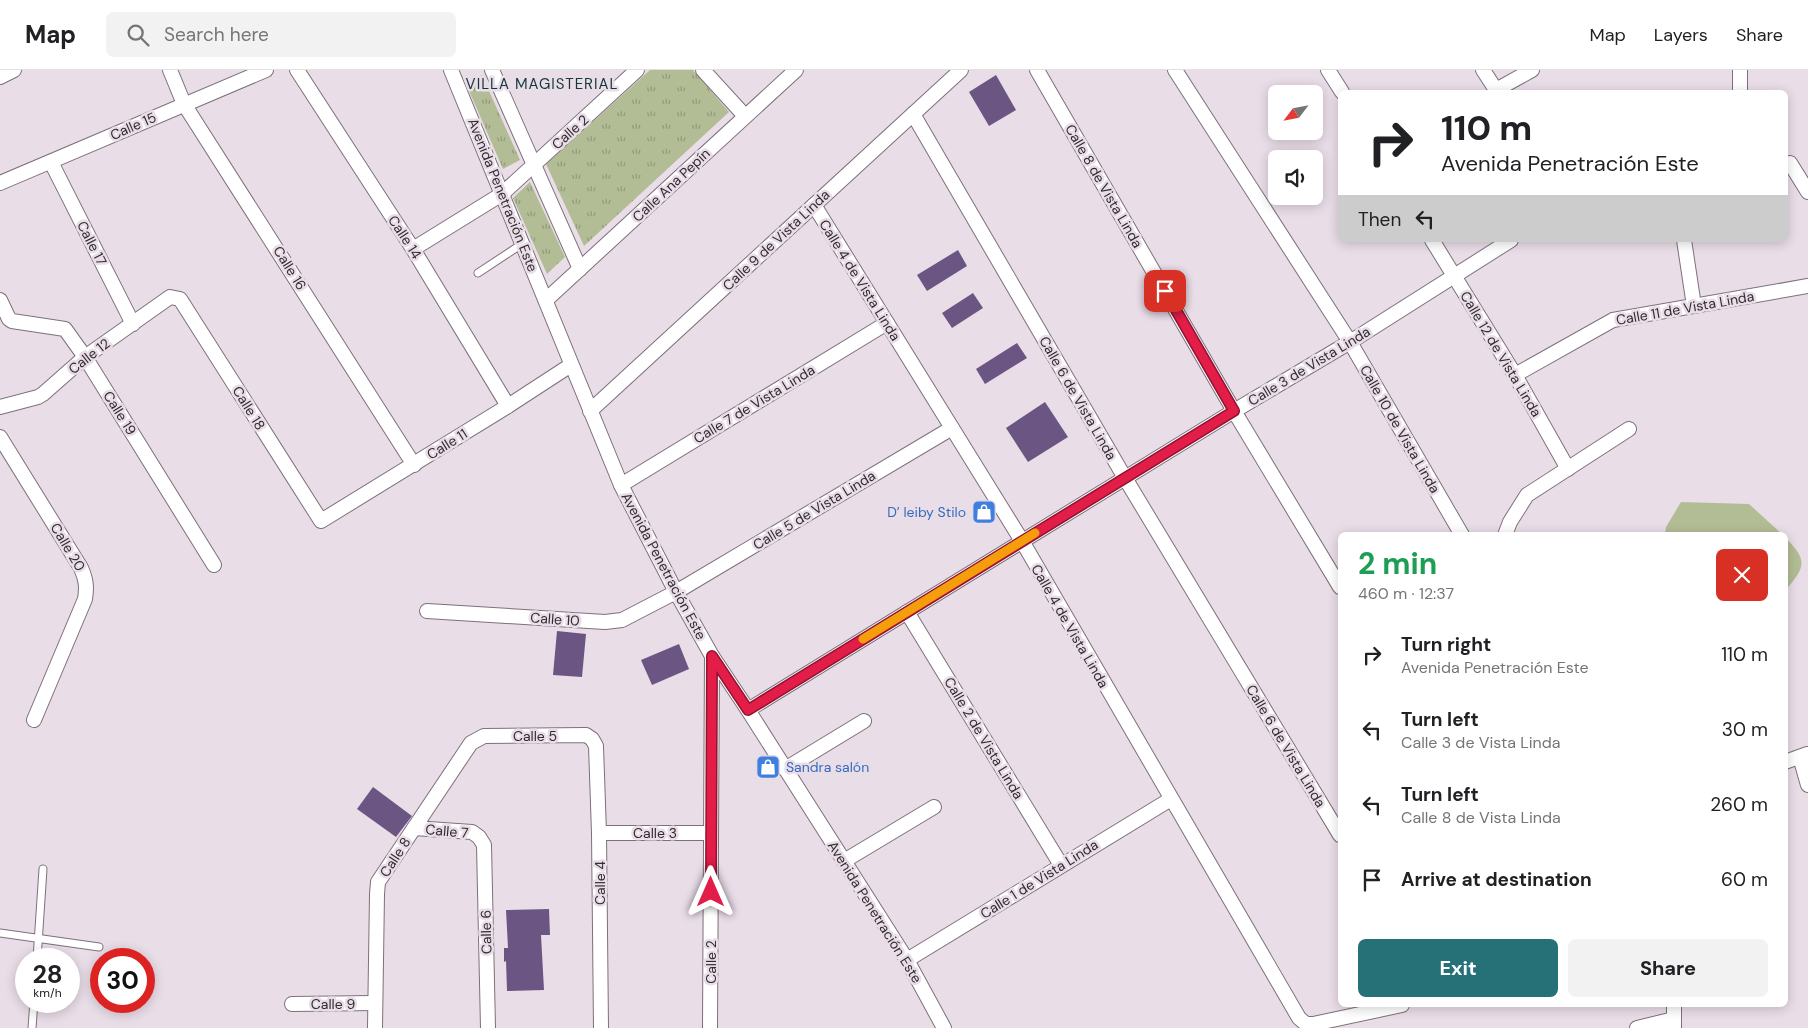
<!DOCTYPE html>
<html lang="en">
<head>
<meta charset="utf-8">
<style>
  :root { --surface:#fff; --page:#f2f2f2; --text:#202124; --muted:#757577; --line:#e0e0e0; --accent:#267077 }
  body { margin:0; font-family:"DM Sans",sans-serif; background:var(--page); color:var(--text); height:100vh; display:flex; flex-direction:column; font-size:19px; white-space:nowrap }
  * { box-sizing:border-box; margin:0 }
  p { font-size:16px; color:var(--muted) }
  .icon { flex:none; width:28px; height:28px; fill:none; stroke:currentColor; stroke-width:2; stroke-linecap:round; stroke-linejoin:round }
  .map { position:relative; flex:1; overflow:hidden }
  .details { position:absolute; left:1338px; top:462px; width:450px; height:475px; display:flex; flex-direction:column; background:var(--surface); border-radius:8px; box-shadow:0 2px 12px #0003 }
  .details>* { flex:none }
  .banner { position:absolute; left:1338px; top:20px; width:450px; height:152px; border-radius:8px; box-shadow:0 2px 12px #0003; background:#fff; color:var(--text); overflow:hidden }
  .needle { width:32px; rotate:238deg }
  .buttons { position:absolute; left:1268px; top:15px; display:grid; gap:10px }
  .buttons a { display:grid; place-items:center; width:55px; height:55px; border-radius:8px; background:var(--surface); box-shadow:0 2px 12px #0003; font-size:25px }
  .speed { position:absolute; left:15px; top:878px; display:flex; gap:10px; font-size:25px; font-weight:700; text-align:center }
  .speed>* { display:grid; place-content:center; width:65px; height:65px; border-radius:50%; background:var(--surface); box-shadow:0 2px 12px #0003; line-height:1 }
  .speed small { font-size:12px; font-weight:400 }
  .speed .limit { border:8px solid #d22; background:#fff; color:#111 }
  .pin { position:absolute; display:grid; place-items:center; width:42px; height:42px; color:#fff; margin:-21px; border-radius:10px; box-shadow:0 2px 8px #0006 }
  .me { position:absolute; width:55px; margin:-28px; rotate:0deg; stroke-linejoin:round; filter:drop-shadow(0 0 4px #0008) }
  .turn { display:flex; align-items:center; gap:18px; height:105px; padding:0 20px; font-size:22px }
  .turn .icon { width:65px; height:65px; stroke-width:2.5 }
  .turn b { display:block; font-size:35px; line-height:42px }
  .then { display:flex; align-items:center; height:48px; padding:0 20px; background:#0003; gap:10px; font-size:19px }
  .round { display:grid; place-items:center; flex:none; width:52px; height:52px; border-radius:8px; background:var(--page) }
  .summary { display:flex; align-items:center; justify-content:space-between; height:85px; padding:0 20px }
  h1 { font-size:30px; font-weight:700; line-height:38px; color:#1e9e55 }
  .primary-button { display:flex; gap:10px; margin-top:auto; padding:10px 20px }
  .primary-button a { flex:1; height:58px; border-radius:8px; background:var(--accent); color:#fff; font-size:20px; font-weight:700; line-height:58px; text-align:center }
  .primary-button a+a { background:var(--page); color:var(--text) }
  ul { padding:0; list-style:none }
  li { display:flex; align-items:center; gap:15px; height:75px; padding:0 20px }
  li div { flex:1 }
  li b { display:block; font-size:19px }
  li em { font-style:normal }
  header { display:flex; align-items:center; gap:30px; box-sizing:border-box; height:70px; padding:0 25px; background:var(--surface); border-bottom:1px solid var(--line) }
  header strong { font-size:24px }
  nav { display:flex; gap:28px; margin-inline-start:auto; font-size:18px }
  .search { width:350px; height:45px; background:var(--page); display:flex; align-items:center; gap:12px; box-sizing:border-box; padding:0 18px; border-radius:8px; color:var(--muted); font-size:19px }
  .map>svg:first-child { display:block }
  .green { fill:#b3bd95 }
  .park { fill:url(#park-tufts) }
  .building { fill:#6b5583 }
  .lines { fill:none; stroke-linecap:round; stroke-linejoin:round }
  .service-casing { stroke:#7c717b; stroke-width:9 }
  .minor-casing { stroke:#7c717b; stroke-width:16 }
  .service { stroke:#fff; stroke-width:7 }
  .minor { stroke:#fff; stroke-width:14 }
  .route-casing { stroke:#92132f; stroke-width:12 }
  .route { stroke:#e11d48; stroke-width:9 }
  .slow { stroke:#f59e0b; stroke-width:9 }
  .labels { text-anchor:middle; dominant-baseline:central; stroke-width:5; stroke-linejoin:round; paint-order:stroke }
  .street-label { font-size:14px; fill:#312c30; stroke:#e9dde8 }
  .shop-label { font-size:14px; fill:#366cbe; stroke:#e9dde8; text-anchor:end }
  .neighbourhood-label { font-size:15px; letter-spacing:1px; fill:#14373a; stroke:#e9dde8 }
</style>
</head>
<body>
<header>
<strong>Map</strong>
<div class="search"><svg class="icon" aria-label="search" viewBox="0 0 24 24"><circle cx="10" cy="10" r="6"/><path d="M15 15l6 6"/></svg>Search here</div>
<nav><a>Map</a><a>Layers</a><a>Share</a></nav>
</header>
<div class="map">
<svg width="1808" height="958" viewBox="0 0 1808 958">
  <defs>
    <pattern id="park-tufts" width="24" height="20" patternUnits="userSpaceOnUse" patternTransform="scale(1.25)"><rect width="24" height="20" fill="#b3bd95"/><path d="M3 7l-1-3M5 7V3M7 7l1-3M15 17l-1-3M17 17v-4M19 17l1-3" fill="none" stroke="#929a7a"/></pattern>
  </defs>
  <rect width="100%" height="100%" fill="#e9dde8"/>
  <g class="green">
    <polygon points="1681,432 1749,434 1783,465 1665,465 1666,457"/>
    <path d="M 1785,467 C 1808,491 1806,496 1785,521 Z"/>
  </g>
  <g class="park">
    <polygon points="650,0 693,0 729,42 584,176 546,94"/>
    <polygon points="482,5 520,90 503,99 467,16"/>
    <polygon points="530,112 565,187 547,204 513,128"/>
  </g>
  <g class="building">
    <polygon points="996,5 1016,40 989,56 969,22"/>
    <polygon points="958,180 967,196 927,221 917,205"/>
    <polygon points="973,223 983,238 952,258 942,243"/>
    <polygon points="1017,273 1027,288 985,314 976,299"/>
    <polygon points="1045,332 1068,367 1028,392 1006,358"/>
    <polygon points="557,561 586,564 582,607 553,605"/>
    <polygon points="679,574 689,599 652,615 641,590"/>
    <polygon points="373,717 412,746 396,767 357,739"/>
    <polygon points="549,839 550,865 541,865 544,920 507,921 506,891 504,892 504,878 508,878 506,840"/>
  </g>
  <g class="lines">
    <g class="service-casing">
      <g id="service">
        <polyline points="478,203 522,174"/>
        <polyline points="0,863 99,877"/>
        <polyline points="37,889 43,799"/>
        <polyline points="32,958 34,931"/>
      </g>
    </g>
    <g class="minor-casing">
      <g id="minor">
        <polyline points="170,0 184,34 414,395"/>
        <polyline points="297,0 413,179 508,336"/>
        <polyline points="451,0 621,415 676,522 712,586 748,640 907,890 944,958"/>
        <polyline points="492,0 580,199"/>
        <polyline points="703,0 745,46"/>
        <polyline points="1037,0 1234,341 1340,517"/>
        <polyline points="1175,0 1350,272 1462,465"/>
        <polyline points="1328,0 1342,22"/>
        <polyline points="1483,0 1496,20 1532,0"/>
        <polyline points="0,7 14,0"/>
        <polyline points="1740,22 1740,0"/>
        <polyline points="913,44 1125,408 1340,765"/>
        <polyline points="51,92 133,254"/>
        <polyline points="1790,93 1808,122"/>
        <polyline points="0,113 266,0"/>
        <polyline points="814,135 1022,471 1299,948 1306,954 1313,954 1402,935"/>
        <polyline points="1432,170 1515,305 1568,399"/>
        <polyline points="1684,170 1694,236"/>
        <polyline points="413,179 502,124 637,0"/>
        <polyline points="0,230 9,249 12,251 65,259 85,287 214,495"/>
        <polyline points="546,230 796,0"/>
        <polyline points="1515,305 1613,250 1808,216"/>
        <polyline points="0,337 38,327 43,324 85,287 170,227 180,229 321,451 508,336 571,295"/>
        <polyline points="590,341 961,0"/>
        <path d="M 0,367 L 81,498 C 86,509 87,517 85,529 L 34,650"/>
        <polyline points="621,415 887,253"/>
        <polyline points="1505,465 1510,452 1527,425 1629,359"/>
        <polyline points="427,541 605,552 622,550 676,522 952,358"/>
        <polyline points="907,542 1061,795"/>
        <polyline points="748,640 1234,341 1350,272 1511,170"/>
        <polyline points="1800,687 1808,715"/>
        <polyline points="1785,692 1807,684"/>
        <polyline points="785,699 864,651"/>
        <polyline points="414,758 472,762 479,767 484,775 488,958"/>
        <polyline points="599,763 711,763"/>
        <polyline points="844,791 934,737"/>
        <polyline points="907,890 1171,729"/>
        <polyline points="292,934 375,933"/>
        <polyline points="1674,957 1674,935"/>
        <polyline points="375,958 377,824 378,812 471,673 484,666 586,665 592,669 596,676 599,763 601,958"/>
        <polyline points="710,958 712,586"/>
        <polyline points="1637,958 1674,949"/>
      </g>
    </g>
    <use href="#service" class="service"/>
    <use href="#minor" class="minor"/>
  </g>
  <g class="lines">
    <g class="route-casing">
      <polyline id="route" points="711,822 712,586 748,640 1234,341 1165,221"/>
    </g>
    <use href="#route" class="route"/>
    <polyline class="slow" points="863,569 1035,463"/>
  </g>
  <defs>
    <g id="shop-square" transform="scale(1.25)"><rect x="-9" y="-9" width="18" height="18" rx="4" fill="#3f7fe0" stroke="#e9dde8"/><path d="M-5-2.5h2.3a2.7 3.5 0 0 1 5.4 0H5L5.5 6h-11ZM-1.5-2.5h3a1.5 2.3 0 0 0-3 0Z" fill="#fff"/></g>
  </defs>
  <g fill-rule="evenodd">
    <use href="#shop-square" x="984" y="442"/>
    <use href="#shop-square" x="768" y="697"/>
  </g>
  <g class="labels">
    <g class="street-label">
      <text transform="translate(133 56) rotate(-24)">Calle 15</text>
      <text transform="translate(570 62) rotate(-42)">Calle 2</text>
      <text transform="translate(671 115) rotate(-43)">Calle Ana Pepín</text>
      <text transform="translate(1104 116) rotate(60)">Calle 8 de Vista Linda</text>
      <text transform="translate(503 125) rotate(68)">Avenida Penetración Este</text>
      <text transform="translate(405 167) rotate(57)">Calle 14</text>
      <text transform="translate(776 170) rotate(-43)">Calle 9 de Vista Linda</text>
      <text transform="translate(92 173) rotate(63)">Calle 17</text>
      <text transform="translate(290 198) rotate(58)">Calle 16</text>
      <text transform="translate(860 210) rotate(58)">Calle 4 de Vista Linda</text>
      <text transform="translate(1685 238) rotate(-10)">Calle 11 de Vista Linda</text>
      <text transform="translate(1501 284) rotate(59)">Calle 12 de Vista Linda</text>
      <text transform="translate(89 286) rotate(-38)">Calle 12</text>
      <text transform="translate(1309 296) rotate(-31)">Calle 3 de Vista Linda</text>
      <text transform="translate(1078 328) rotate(60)">Calle 6 de Vista Linda</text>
      <text transform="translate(754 334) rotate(-31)">Calle 7 de Vista Linda</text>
      <text transform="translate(249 338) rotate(58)">Calle 18</text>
      <text transform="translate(120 343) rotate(58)">Calle 19</text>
      <text transform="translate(1400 359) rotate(60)">Calle 10 de Vista Linda</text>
      <text transform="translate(447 374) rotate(-32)">Calle 11</text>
      <text transform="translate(814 440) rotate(-31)">Calle 5 de Vista Linda</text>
      <text transform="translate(68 477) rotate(59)">Calle 20</text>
      <text transform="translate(664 496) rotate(62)">Avenida Penetración Este</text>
      <text transform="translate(555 549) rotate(4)">Calle 10</text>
      <text transform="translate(1070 556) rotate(60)">Calle 4 de Vista Linda</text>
      <text x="535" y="666">Calle 5</text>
      <text transform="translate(984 668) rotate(59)">Calle 2 de Vista Linda</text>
      <text transform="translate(1286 676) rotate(59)">Calle 6 de Vista Linda</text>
      <text transform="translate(447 761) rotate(5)">Calle 7</text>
      <text x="655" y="763">Calle 3</text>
      <text transform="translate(395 787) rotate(-57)">Calle 8</text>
      <text transform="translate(1039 809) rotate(-32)">Calle 1 de Vista Linda</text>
      <text transform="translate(600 813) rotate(-90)">Calle 4</text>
      <text transform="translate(875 842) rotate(58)">Avenida Penetración Este</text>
      <text transform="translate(486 862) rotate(-91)">Calle 6</text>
      <text transform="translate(711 892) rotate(-90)">Calle 2</text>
      <text x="333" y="934">Calle 9</text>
    </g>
    <g class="shop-label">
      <text x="966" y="442">D’ leiby Stilo</text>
      <text x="786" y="697" text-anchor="start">Sandra salón</text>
    </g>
    <g class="neighbourhood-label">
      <text x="542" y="14">VILLA MAGISTERIAL</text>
    </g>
  </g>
</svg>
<div class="buttons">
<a><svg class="needle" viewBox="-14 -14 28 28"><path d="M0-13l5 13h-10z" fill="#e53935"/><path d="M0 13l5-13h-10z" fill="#757577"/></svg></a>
<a><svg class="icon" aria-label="sound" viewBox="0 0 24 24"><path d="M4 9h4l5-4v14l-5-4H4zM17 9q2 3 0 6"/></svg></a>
</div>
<div class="speed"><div>28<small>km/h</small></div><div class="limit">30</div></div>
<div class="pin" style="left:1165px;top:221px;background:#d93025"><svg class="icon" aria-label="arrive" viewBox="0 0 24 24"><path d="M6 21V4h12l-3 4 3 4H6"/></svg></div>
<svg class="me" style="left:711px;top:822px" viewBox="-20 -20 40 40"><path d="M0-17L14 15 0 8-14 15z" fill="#e11d48" stroke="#fff" stroke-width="4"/></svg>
<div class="banner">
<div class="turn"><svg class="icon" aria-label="right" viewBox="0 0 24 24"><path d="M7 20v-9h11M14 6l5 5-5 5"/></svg><div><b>110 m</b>Avenida Penetración Este</div></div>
<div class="then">Then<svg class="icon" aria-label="left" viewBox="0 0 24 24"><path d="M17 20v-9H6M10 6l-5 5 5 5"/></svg></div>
</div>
<section class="details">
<div class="summary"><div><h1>2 min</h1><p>460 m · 12:37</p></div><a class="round" style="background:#d93025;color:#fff"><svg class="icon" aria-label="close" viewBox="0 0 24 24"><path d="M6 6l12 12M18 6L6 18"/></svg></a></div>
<ul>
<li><svg class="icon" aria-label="right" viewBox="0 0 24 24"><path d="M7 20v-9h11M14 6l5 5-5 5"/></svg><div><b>Turn right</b><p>Avenida Penetración Este</p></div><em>110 m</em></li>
<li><svg class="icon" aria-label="left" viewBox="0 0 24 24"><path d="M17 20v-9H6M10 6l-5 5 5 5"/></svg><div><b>Turn left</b><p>Calle 3 de Vista Linda</p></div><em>30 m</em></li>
<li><svg class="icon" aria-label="left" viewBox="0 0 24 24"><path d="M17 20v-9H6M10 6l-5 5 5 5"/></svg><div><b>Turn left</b><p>Calle 8 de Vista Linda</p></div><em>260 m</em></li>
<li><svg class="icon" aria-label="arrive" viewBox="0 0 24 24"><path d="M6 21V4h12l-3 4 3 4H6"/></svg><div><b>Arrive at destination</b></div><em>60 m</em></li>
</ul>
<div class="primary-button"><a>Exit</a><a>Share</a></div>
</section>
</div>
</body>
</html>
